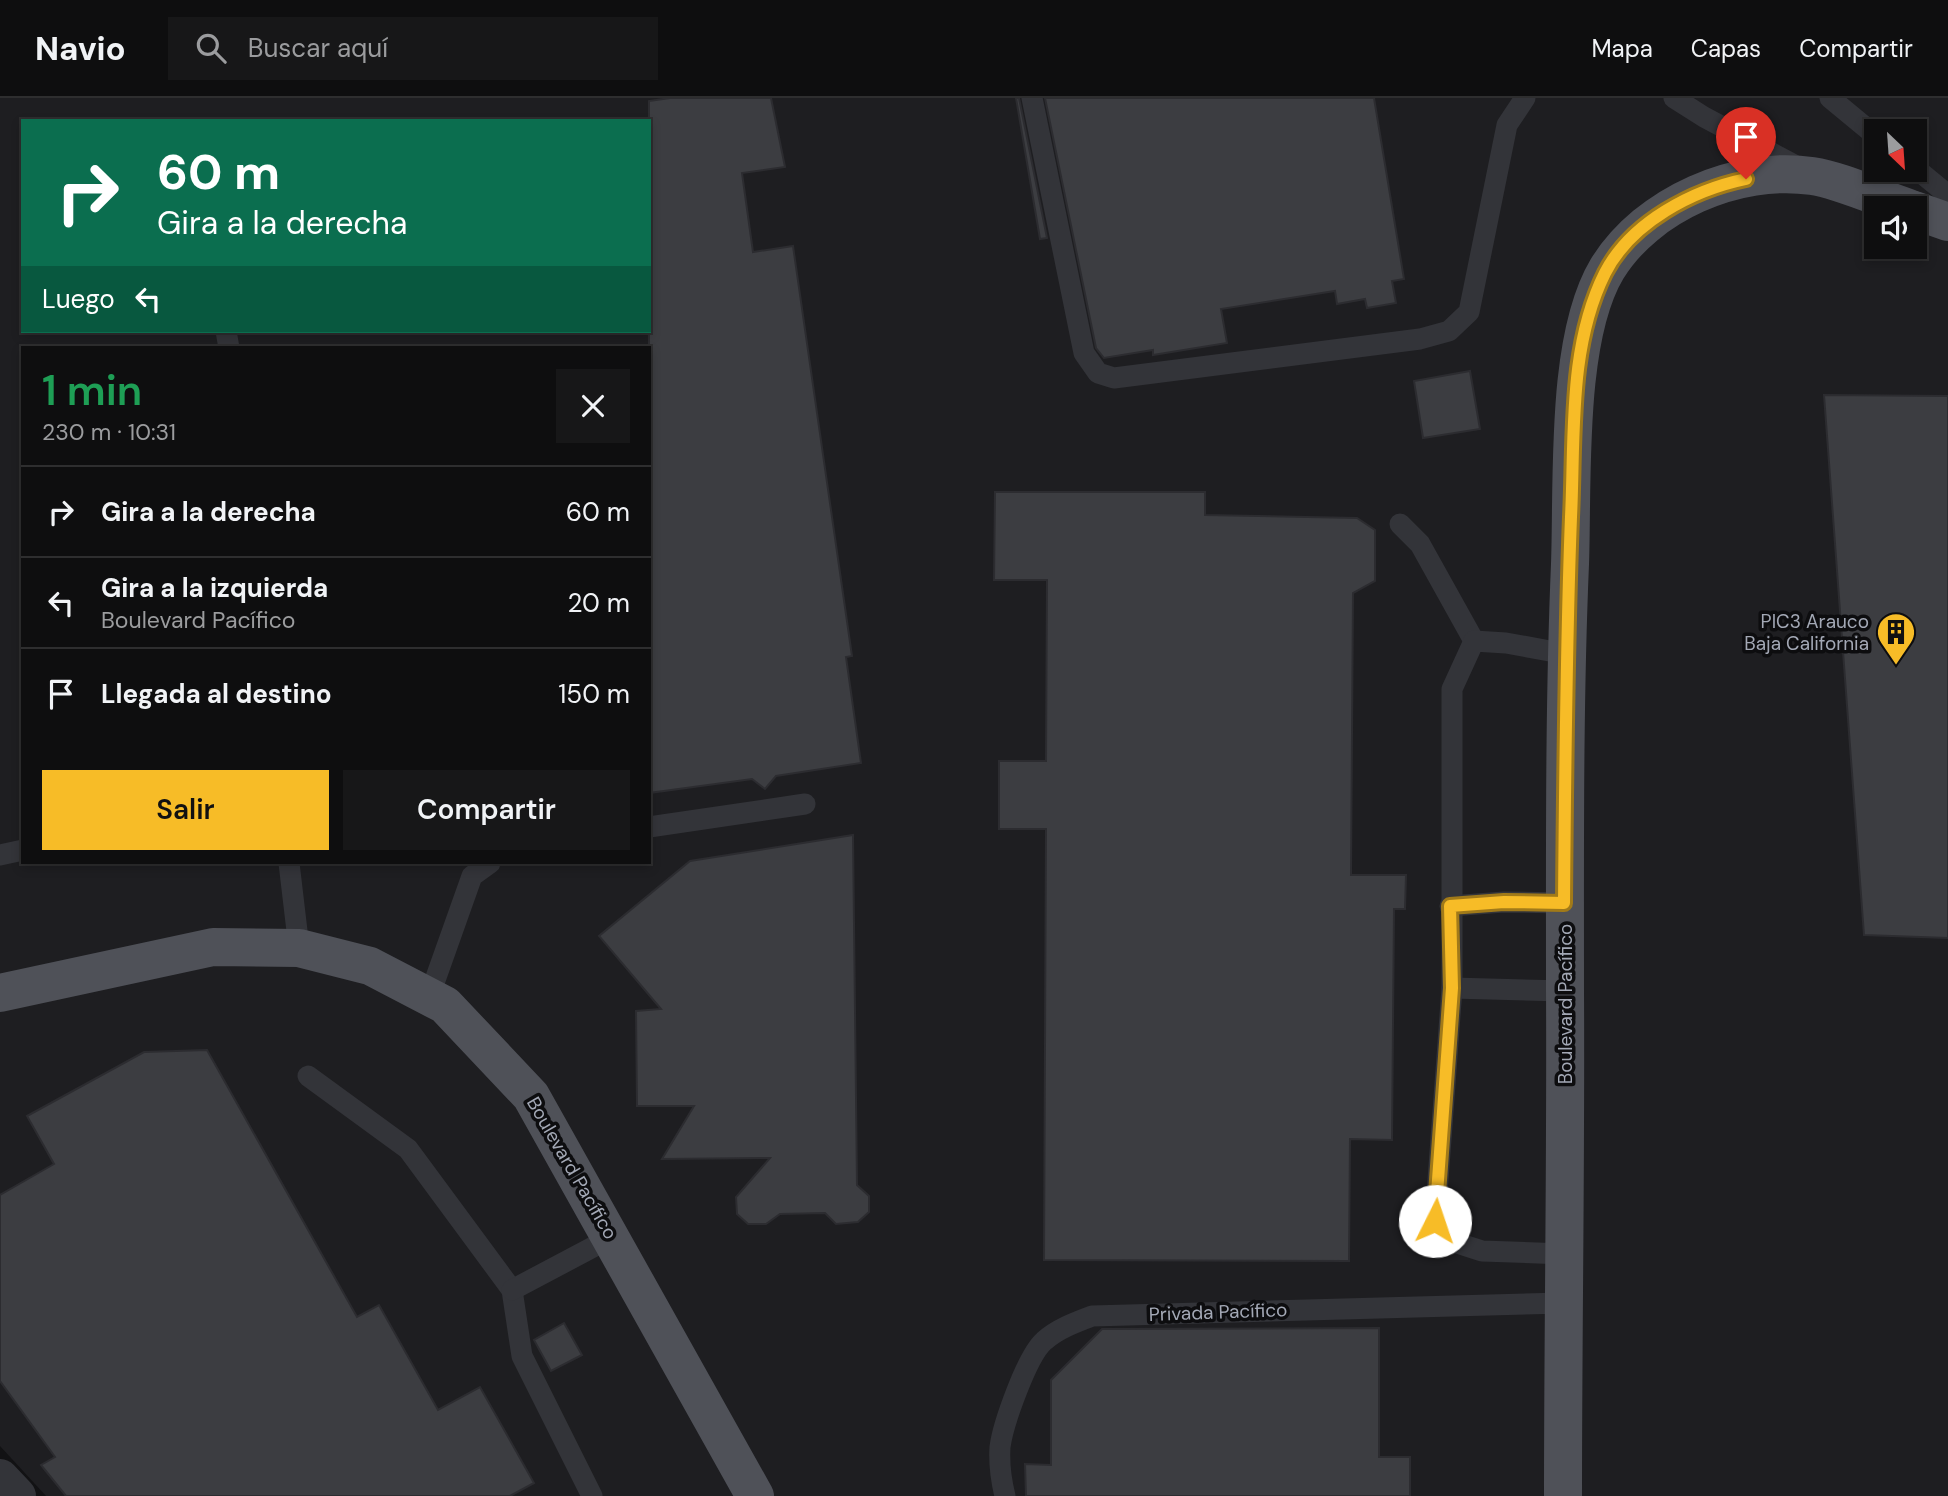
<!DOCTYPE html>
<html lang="es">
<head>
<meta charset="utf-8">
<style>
  :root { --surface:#0e0e0f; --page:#171718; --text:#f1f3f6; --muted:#9b9c9e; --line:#2e2e2f; --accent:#f7bc27 }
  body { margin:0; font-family:"DM Sans",sans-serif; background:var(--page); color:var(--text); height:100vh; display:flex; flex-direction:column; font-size:26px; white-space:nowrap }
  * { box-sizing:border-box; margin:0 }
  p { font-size:23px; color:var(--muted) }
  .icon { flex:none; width:38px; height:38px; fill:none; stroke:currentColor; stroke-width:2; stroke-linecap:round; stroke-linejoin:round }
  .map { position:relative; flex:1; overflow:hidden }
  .panel { position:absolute; left:21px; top:248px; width:630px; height:518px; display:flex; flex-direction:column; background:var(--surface); border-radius:0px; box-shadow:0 4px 10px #0003,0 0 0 2px var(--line) }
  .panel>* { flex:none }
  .top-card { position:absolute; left:21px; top:21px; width:630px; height:214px; border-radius:0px; box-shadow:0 4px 10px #0003,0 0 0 2px var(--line); background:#0b6e4f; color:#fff; overflow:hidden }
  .needle { width:46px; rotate:155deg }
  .tools { position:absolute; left:1864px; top:21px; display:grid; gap:14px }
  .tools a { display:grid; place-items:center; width:63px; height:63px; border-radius:0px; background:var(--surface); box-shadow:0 4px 10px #0003,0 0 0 2px var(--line); font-size:35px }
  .pin { position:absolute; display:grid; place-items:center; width:60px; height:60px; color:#fff; margin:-72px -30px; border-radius:50% 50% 50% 0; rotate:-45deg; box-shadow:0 0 7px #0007 }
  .pin .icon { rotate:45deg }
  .me { position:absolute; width:77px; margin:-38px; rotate:4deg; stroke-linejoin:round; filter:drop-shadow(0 0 5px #0008) }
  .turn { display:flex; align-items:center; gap:24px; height:147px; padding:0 21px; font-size:32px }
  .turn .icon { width:91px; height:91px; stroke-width:2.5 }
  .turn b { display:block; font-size:49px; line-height:60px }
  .then { display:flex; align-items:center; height:66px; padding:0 21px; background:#0003; gap:14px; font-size:26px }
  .round { display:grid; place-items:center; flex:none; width:74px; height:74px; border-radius:0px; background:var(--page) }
  .overview { display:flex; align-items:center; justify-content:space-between; height:119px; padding:0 21px }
  h1 { font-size:42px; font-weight:600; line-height:52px; color:#1e9e55 }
  .primary-button { display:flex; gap:14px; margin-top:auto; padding:14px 21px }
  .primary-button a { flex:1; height:80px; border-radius:0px; background:var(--accent); color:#111; font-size:28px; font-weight:600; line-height:80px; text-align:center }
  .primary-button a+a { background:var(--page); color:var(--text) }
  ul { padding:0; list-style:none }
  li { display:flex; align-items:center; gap:21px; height:91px; padding:0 21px; border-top:2px solid var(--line) }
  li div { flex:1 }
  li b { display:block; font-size:26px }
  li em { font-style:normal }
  header { display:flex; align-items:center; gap:42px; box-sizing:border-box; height:98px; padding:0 35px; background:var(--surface); border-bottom:2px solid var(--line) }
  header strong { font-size:33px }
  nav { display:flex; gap:38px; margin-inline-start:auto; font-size:24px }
  .search { width:490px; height:63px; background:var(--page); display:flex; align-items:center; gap:18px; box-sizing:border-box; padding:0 24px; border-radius:0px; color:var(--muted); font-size:26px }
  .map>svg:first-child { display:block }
  .built { fill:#1e1e21; fill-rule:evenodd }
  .building { fill:#3c3d41; stroke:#2c2c30; stroke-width:2 }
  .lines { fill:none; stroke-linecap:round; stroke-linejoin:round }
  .service { stroke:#333439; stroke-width:21 }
  .tertiary { stroke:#333439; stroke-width:38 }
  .primary { stroke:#4f5158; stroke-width:38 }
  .route-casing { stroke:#a17a19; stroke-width:18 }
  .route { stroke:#f7bc27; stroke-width:12 }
  .labels { text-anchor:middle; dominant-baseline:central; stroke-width:7; stroke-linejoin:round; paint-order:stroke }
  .poi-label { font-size:19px; fill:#a3a8b5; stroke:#0d0d0f; text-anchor:end }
  .street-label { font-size:19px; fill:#a3a8b5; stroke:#0d0d0f }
</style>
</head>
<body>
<header>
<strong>Navio</strong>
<div class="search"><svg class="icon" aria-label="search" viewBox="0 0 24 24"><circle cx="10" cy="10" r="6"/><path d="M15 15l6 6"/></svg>Buscar aquí</div>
<nav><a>Mapa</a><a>Capas</a><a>Compartir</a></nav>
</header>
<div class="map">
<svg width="1948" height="1398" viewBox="0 0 1948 1398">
  <rect width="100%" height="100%" fill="#121214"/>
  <path class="built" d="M 0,0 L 1948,0 L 1948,1398 L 46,1398 L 0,1348 ZM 23,23 L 649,23 L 649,233 L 23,233 ZM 1876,33 L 1914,33 L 1914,72 L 1876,72 ZM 1876,110 L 1914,110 L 1914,149 L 1876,149 ZM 23,250 L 649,250 L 649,765 L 23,765 Z"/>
  <g class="building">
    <polygon points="670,0 771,0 785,69 742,75 753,154 793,148 852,558 846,559 861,665 776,678 765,691 752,681 649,695 649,3"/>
    <polygon points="1016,0 1019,0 1047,140 1040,141"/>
    <polygon points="1045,0 1374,0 1404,181 1392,183 1396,205 1367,210 1365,201 1337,206 1335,193 1221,211 1227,245 1153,257 1153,252 1104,260 1096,250"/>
    <polygon points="1470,273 1480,331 1423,340 1414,283"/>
    <polygon points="1824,297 1948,298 1948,840 1864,837"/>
    <polygon points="995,394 1205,394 1205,417 1357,420 1375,432 1375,483 1353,495 1351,777 1406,777 1405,811 1394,811 1392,1042 1350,1041 1349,1163 1044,1162 1046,731 999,731 999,663 1046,663 1047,482 994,482"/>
    <polygon points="853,737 857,1087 869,1098 869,1114 858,1124 836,1126 825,1115 780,1116 766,1126 748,1126 737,1116 736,1099 770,1060 662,1061 694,1008 637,1008 636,913 661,911 599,838 690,763"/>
    <polygon points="207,952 357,1219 379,1207 438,1312 480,1289 534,1385 510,1398 66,1398 41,1367 55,1359 0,1283 0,1097 54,1066 27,1018 144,954"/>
    <polygon points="564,1225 582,1257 551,1273 534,1242"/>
    <polygon points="1379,1230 1379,1359 1410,1359 1410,1398 1026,1398 1025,1366 1051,1367 1051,1282 1102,1231"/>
  </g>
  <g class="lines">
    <g class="service">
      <polyline points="1032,0 1084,255 1098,275 1114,280 1420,241 1449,233 1469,214 1507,27 1525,0"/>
      <polyline points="1674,0 1704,19 1800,70"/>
      <polyline points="1830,0 1876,38"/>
      <polyline points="1914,69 1948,97"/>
      <polyline points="226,233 229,250"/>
      <polyline points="1400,426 1420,446 1474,543"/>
      <polyline points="649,729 805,706"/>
      <polyline points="0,757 23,752"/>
      <polyline points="289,765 299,850"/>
      <polyline points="1450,808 1504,804 1564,805"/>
      <polyline points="1452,890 1565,893"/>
      <polyline points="429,899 472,778 490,765"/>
      <polyline points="308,978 408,1051 512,1192 522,1258 592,1398"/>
      <polyline points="1564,1156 1482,1153 1451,1143 1435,1123 1452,890 1452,591 1474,543 1506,545 1566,556"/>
      <polyline points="512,1192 612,1139"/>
      <path d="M 1005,1398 C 1001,1382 999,1365 1000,1349 C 1003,1326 1027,1258 1044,1243 C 1057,1231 1076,1224 1092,1218 L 1563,1205"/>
    </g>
    <polyline class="tertiary" points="0,1380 17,1398"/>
    <g class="primary">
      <polyline points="1914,112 1948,124"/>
      <polyline points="0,895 213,849 299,850 370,868 445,907 531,998 755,1398"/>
      <path d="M 1563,1398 C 1563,1230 1566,1061 1565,893 C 1565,751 1564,608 1570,466 C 1573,384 1565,241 1607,171 C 1647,106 1737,67 1812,78 C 1840,82 1881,101 1909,110"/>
    </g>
  </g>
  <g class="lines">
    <g class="route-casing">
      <path id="route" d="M 1435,1123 L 1452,890 L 1450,808 L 1504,804 L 1564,805 C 1565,676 1566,548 1571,419 C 1575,338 1568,249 1605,175 C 1631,124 1693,92 1746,81"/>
    </g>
    <use href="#route" class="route"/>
  </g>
  <defs>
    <g id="building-pin" transform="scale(2.0125)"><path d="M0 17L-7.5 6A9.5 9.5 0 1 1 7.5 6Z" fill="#f7bc27" stroke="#0d0d0f"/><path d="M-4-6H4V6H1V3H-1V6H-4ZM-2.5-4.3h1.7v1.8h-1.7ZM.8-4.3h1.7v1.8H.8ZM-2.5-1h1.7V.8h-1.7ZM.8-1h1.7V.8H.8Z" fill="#111"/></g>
  </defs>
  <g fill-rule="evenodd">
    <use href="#building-pin" x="1896" y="534"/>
  </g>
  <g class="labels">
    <g class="poi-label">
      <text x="1869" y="523">PIC3 Arauco<tspan x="1869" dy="22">Baja California</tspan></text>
    </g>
    <g class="street-label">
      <text transform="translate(1565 906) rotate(-90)">Boulevard Pacífico</text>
      <text transform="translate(572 1070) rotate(60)">Boulevard Pacífico</text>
      <text transform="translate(1218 1214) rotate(-2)">Privada Pacífico</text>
    </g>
  </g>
</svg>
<div class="tools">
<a><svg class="needle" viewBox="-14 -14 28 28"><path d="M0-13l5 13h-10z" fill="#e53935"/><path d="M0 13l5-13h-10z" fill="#9b9c9e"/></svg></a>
<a><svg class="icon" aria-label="sound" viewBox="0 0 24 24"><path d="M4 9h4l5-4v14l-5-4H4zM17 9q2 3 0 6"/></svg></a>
</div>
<div class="pin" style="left:1746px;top:81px;background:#d93025"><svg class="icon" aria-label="arrive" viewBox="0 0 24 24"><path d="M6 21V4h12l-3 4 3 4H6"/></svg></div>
<svg class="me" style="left:1435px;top:1123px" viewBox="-20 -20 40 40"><circle r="19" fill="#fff"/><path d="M0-13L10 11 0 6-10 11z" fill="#f7bc27"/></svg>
<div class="top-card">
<div class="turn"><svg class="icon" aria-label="right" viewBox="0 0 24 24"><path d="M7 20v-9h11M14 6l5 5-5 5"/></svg><div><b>60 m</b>Gira a la derecha</div></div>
<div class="then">Luego<svg class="icon" aria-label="left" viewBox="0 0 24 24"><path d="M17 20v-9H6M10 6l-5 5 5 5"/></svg></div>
</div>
<section class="panel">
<div class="overview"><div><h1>1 min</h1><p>230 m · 10:31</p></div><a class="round"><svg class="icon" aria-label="close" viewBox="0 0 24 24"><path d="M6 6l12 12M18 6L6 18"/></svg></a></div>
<ul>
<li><svg class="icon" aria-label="right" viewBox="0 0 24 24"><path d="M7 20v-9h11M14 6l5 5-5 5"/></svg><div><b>Gira a la derecha</b></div><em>60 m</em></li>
<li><svg class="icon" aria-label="left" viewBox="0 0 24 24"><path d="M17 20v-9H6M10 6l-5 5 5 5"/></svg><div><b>Gira a la izquierda</b><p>Boulevard Pacífico</p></div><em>20 m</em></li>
<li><svg class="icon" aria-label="arrive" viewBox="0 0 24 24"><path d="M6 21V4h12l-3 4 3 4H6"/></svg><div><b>Llegada al destino</b></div><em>150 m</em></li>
</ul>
<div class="primary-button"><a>Salir</a><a>Compartir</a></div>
</section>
</div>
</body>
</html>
